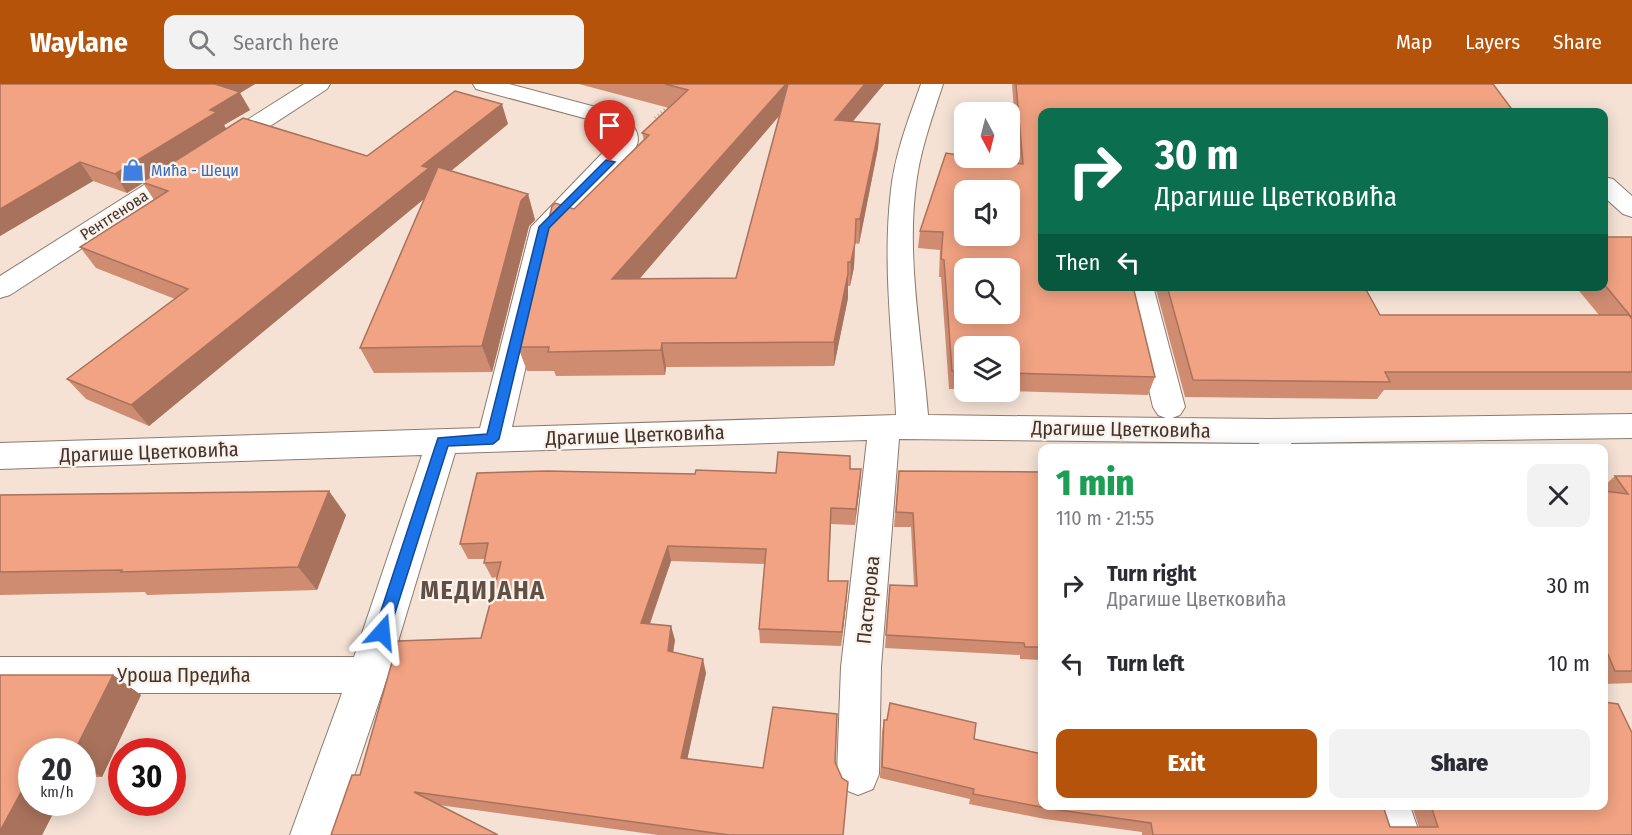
<!DOCTYPE html>
<html lang="en">
<head>
<meta charset="utf-8">
<style>
  :root { --surface:#fff; --page:#f2f2f3; --text:#2b2b33; --muted:#7c7c81; --accent:#b45309 }
  body { margin:0; font-family:"Fira Sans Condensed",sans-serif; background:var(--page); color:var(--text); height:100vh; display:flex; flex-direction:column; font-size:22px; white-space:nowrap }
  * { box-sizing:border-box; margin:0 }
  p { font-size:20px; color:var(--muted) }
  .icon { flex:none; width:33px; height:33px; fill:none; stroke:currentColor; stroke-width:2; stroke-linecap:round; stroke-linejoin:round }
  .map { position:relative; flex:1; overflow:hidden }
  .panel { position:absolute; left:1038px; top:360px; width:570px; height:366px; display:flex; flex-direction:column; background:var(--surface); border-radius:12px; box-shadow:0 3px 15px #0003 }
  .panel>* { flex:none }
  .banner { position:absolute; left:1038px; top:24px; width:570px; height:183px; border-radius:12px; box-shadow:0 3px 15px #0003; background:#0b6e4f; color:#fff; overflow:hidden }
  .needle { width:39px; rotate:173deg }
  .fabs { position:absolute; left:954px; top:18px; display:grid; gap:12px }
  .fabs a { display:grid; place-items:center; width:66px; height:66px; border-radius:12px; background:var(--surface); box-shadow:0 3px 15px #0003; font-size:30px }
  .speed { position:absolute; left:18px; top:654px; display:flex; gap:12px; font-size:30px; font-weight:700; text-align:center }
  .speed>* { display:grid; place-content:center; width:78px; height:78px; border-radius:50%; background:var(--surface); box-shadow:0 3px 15px #0003; line-height:1 }
  .speed small { font-size:15px; font-weight:400 }
  .speed .limit { border:9px solid #d22; background:#fff; color:#111 }
  .pin { position:absolute; display:grid; place-items:center; width:51px; height:51px; color:#fff; margin:-62px -26px; border-radius:50% 50% 50% 0; rotate:-45deg; box-shadow:0 0 6px #0007 }
  .pin .icon { rotate:45deg }
  .me { position:absolute; width:66px; margin:-33px; rotate:18deg; stroke-linejoin:round; filter:drop-shadow(0 0 4px #0008) }
  .turn { display:flex; align-items:center; gap:21px; height:126px; padding:0 18px; font-size:27px }
  .turn .icon { width:78px; height:78px; stroke-width:2.5 }
  .turn b { display:block; font-size:42px; line-height:51px }
  .then { display:flex; align-items:center; height:57px; padding:0 18px; background:#0003; gap:12px; font-size:22px }
  .round { display:grid; place-items:center; flex:none; width:63px; height:63px; border-radius:12px; background:var(--page) }
  .summary { display:flex; align-items:center; justify-content:space-between; height:102px; padding:0 18px }
  h1 { font-size:36px; font-weight:800; line-height:45px; color:#1e9e55 }
  .primary-button { display:flex; gap:12px; margin-top:auto; padding:12px 18px }
  .primary-button a { flex:1; height:69px; border-radius:12px; background:var(--accent); color:#fff; font-size:24px; font-weight:800; line-height:69px; text-align:center }
  .primary-button a+a { background:var(--page); color:var(--text) }
  ul { padding:0; list-style:none }
  li { display:flex; align-items:center; gap:18px; height:78px; padding:0 18px }
  li div { flex:1 }
  li b { display:block; font-size:22px }
  li em { font-style:normal }
  header { display:flex; align-items:center; gap:36px; box-sizing:border-box; height:84px; padding:0 30px; background:var(--accent); color:#fff }
  header strong { font-size:28px }
  nav { display:flex; gap:33px; margin-inline-start:auto; font-size:21px }
  .search { width:420px; height:54px; background:var(--page); display:flex; align-items:center; gap:15px; box-sizing:border-box; padding:0 21px; border-radius:12px; color:var(--muted); font-size:22px }
  .map>svg:first-child { display:block }
  .lines { fill:none; stroke-linecap:round; stroke-linejoin:round }
  .minor-casing { stroke:#8c7b6e; stroke-width:2 }
  .path { stroke:#b9a99f; stroke-width:3; stroke-dasharray:1 3; stroke-linecap:butt }
  .minor { fill:#fff; fill-rule:evenodd }
  .wall { fill:#cf8c71; fill-rule:evenodd }
  .shaded-wall { fill:#a9725c }
  .building { fill:#f1a383; stroke:#a9725c; stroke-width:1.5; fill-rule:evenodd }
  .route { fill:#1a73e8; stroke:#114b97; stroke-width:1.5 }
  .labels { text-anchor:middle; dominant-baseline:central; stroke-width:4.5; stroke-linejoin:round; paint-order:stroke }
  .far-shop-label { font-size:16px; fill:#366cbe; stroke:#fdf1e9; text-anchor:start }
  .far-street-label { font-size:16px; fill:#3d3530; stroke:#fdf1e9 }
  .street-label { font-size:20px; fill:#3d3530; stroke:#fdf1e9 }
  .district-label { font-size:26px; font-weight:bold; letter-spacing:1.5px; fill:#605045; stroke:#fdf1e9 }
</style>
</head>
<body>
<header>
<strong>Waylane</strong>
<div class="search"><svg class="icon" aria-label="search" viewBox="0 0 24 24"><circle cx="10" cy="10" r="6"/><path d="M15 15l6 6"/></svg>Search here</div>
<nav><a>Map</a><a>Layers</a><a>Share</a></nav>
</header>
<div class="map">
<svg width="1632" height="751" viewBox="0 0 1632 751">
  <rect width="100%" height="100%" fill="#f5e2d5"/>
  <g class="lines">
    <g class="minor-casing">
      <g id="minor">
        <polygon points="304,0 330,0 327,5 10,211 0,214 0,192"/>
        <path d="M 473,0 L 509,0 L 622,30 C 633,39 644,53 634,66 L 557,145 L 512,343 L 896,331 C 893,256 882,181 891,106 C 895,69 909,34 921,0 L 943,0 C 933,31 922,61 917,93 C 905,171 922,253 928,331 L 1166,334 L 1158,331 L 1153,323 L 1125,202 L 1153,202 L 1185,323 L 1180,331 L 1172,334 L 1270,335 L 1632,330 L 1632,354 L 1291,359 L 1293,364 L 1261,364 L 1259,359 L 899,355 L 881,583 L 879,690 L 873,705 L 858,711 L 843,705 L 837,690 L 841,583 L 867,356 L 455,369 L 388,591 L 334,751 L 290,751 L 342,609 L 0,609 L 0,573 L 354,573 L 422,371 L 0,385 L 0,359 L 480,344 L 531,143 L 614,57 L 613,46 L 606,40 L 476,5 Z"/>
        <polygon points="1604,93 1613,95 1632,112 1632,133 1623,130 1604,113"/>
        <polygon points="1367,722 1410,722 1420,751 1376,751"/>
      </g>
    </g>
    <polyline class="path" points="655,34 670,21"/>
    <use href="#minor" class="minor"/>
  </g>
  <g class="wall">
    <polygon points="0,0 255,0 240,9 250,26 224,41 226,45 367,72 508,40 451,87 528,110 535,136 529,142 492,288 374,289 360,264 424,115 149,342 86,315 67,295 175,215 96,184 80,163 154,116 143,99 127,109 93,97 0,152"/>
    <path d="M 579,0 L 884,0 L 853,37 L 880,40 L 878,64 L 859,160 L 855,159 L 854,183 L 850,202 L 848,202 L 848,214 L 834,282 L 666,283 L 665,291 L 556,292 L 554,287 L 527,287 L 518,263 L 644,56 L 642,49 L 669,24 ZM 780,31 L 736,194 L 639,195 Z"/>
    <polygon points="1012,0 1493,0 1042,28 1155,293 1148,311 1010,307 1010,262 964,262 964,305 949,305 941,193 939,193 940,166 918,164 920,147 1018,80"/>
    <polygon points="1604,153 1632,153 1632,306 1384,306 1377,315 1185,313 1155,202 1364,202 1380,231 1599,231 1575,202 1604,202"/>
    <polygon points="850,385 861,385 855,441 831,440 828,497 847,512 841,562 760,559 759,545 765,480 671,477 650,540 675,556 673,568 706,589 687,675 763,684 835,678 843,751 658,751 439,721 360,691 481,554 497,493 492,494 484,479 485,475 468,475 460,460 695,390 776,389"/>
    <polygon points="899,387 1042,388 1042,576 1020,575 1020,571 885,564 890,501 914,502 911,443 894,443"/>
    <polygon points="1615,392 1632,392 1632,599 1604,600 1604,402"/>
    <polygon points="0,411 346,431 317,506 147,511 145,508 0,511"/>
    <polygon points="0,591 113,591 141,611 102,693 82,693 82,668 32,668 32,718 59,718 42,751 0,751"/>
    <polygon points="884,636 1390,743 1419,743 1412,722 1604,722 1632,751 1142,751 1142,748 1045,735 969,720 970,715 880,694 882,648"/>
  </g>
  <g class="shaded-wall">
    <polygon points="215,0 255,0 240,9 250,26 224,41 227,46 142,98 143,99 127,109 115,90 210,26"/>
    <polygon points="786,0 790,0 790,19 618,220 612,195"/>
    <polygon points="865,0 884,0 834,60 835,36"/>
    <polygon points="502,20 508,40 435,100 436,105 149,342 131,321 422,82"/>
    <polygon points="880,40 878,64 859,160 860,135"/>
    <polygon points="80,78 93,97 0,152 0,125"/>
    <polygon points="528,110 535,136 529,142 492,288 482,262 521,117"/>
    <polygon points="855,159 854,183 850,202 851,178"/>
    <polygon points="848,190 848,214 834,282 834,258"/>
    <polygon points="662,259 666,283 665,291 661,266"/>
    <polygon points="861,385 860,401 855,441 856,425"/>
    <polygon points="329,407 346,431 317,506 298,483"/>
    <polygon points="668,462 671,477 645,553 641,539"/>
    <polygon points="848,497 847,512 841,562 842,548"/>
    <polygon points="671,542 675,556 671,581 668,567"/>
    <polygon points="703,575 706,589 685,686 681,674"/>
    <polygon points="113,591 141,611 102,693 82,682 82,668 74,668"/>
    <polygon points="32,688 32,718 59,718 42,751 0,751 0,747"/>
  </g>
  <g class="building">
    <polygon points="0,0 215,0 240,8 210,26 217,28 115,90 80,78 0,125"/>
    <polygon points="665,0 786,0 612,195 736,194 788,0 865,0 835,36 880,40 860,135 856,135 855,159 851,178 848,178 848,190 834,258 662,259 661,266 548,268 549,263 518,263 552,122 555,119 574,125 649,51 642,49 688,6"/>
    <path d="M 1016,0 L 1493,0 L 1514,28 L 1042,28 L 1042,202 L 1133,202 L 1155,293 L 1010,289 L 1010,262 L 964,262 L 964,288 L 952,287 L 944,176 L 941,175 L 943,148 L 920,147 L 946,69 L 964,72 L 964,74 L 975,74 L 1023,80 ZM 964,106 L 1010,106 L 1010,152 L 964,152 ZM 964,184 L 1010,184 L 1010,230 L 964,230 Z"/>
    <polygon points="455,7 502,20 422,82 429,84 131,321 67,295 188,205 80,163 168,107 142,98 243,34 367,72"/>
    <polygon points="438,83 528,110 521,117 482,262 360,264"/>
    <polygon points="1604,153 1632,153 1632,234 1604,200"/>
    <polygon points="1167,202 1364,202 1380,231 1629,231 1632,235 1632,288 1385,288 1390,298 1193,296"/>
    <polygon points="778,368 850,372 850,385 861,385 856,425 831,424 828,497 848,497 842,548 759,545 766,465 668,462 641,539 671,542 668,567 703,575 681,674 763,684 773,623 837,630 835,678 842,694 848,698 843,751 729,751 414,708 498,751 331,751 352,691 360,691 398,557 481,554 501,478 484,479 488,459 460,460 477,389 547,387 695,390 696,386 776,389"/>
    <polygon points="899,387 1042,388 1042,563 1025,563 1024,559 886,551 890,501 917,502 913,429 896,428"/>
    <polygon points="1615,392 1632,392 1632,587 1615,587 1604,561 1604,407 1628,410"/>
    <polygon points="329,407 298,483 121,488 122,486 0,488 0,411"/>
    <polygon points="0,591 113,591 74,668 32,668 32,688 0,747"/>
    <polygon points="1604,618 1618,620 1632,649 1632,751 1153,751 1151,739 1052,725 973,710 974,705 882,683 884,636 887,636 890,619 976,639 974,655 1042,670 1042,722 1383,722 1390,743 1438,743 1431,722 1604,722"/>
  </g>
  <polygon class="route" points="606,76 615,78 549,144 499,355 493,360 448,362 389,548 387,553 382,555 376,553 374,548 438,354 487,350 539,143"/>
  <defs>
    <g id="shop-bare" transform="scale(1.8)"><path d="M-5-2.5h2.3a2.7 3.5 0 0 1 5.4 0H5L5.5 6h-11ZM-1.5-2.5h3a1.5 2.3 0 0 0-3 0Z" fill="#3f7fe0" stroke="#fdf1e9" stroke-width="2.5" paint-order="stroke"/></g>
  </defs>
  <g fill-rule="evenodd">
    <use href="#shop-bare" x="133" y="86"/>
  </g>
  <g class="labels">
    <g class="far-shop-label">
      <text x="151" y="86">Мића - Шеци</text>
    </g>
    <g class="far-street-label">
      <text transform="translate(114 131) rotate(-33)">Рентгенова</text>
    </g>
    <g class="street-label">
      <text transform="translate(1121 345) rotate(1)">Драгише Цветковића</text>
      <text transform="translate(635 351) rotate(-2)">Драгише Цветковића</text>
      <text transform="translate(149 368) rotate(-2)">Драгише Цветковића</text>
      <text transform="translate(868 516) rotate(-84)">Пастерова</text>
      <text x="184" y="591">Уроша Предића</text>
    </g>
    <g class="district-label">
      <text x="483" y="506">МЕДИЈАНА</text>
    </g>
  </g>
</svg>
<div class="fabs">
<a><svg class="needle" viewBox="-14 -14 28 28"><path d="M0-13l5 13h-10z" fill="#e53935"/><path d="M0 13l5-13h-10z" fill="#7c7c81"/></svg></a>
<a><svg class="icon" aria-label="sound" viewBox="0 0 24 24"><path d="M4 9h4l5-4v14l-5-4H4zM17 9q2 3 0 6"/></svg></a>
<a><svg class="icon" aria-label="search" viewBox="0 0 24 24"><circle cx="10" cy="10" r="6"/><path d="M15 15l6 6"/></svg></a>
<a><svg class="icon" aria-label="layers" viewBox="0 0 24 24"><path d="M12 4l9 5-9 5-9-5zM3 14l9 5 9-5"/></svg></a>
</div>
<div class="speed"><div>20<small>km/h</small></div><div class="limit">30</div></div>
<div class="pin" style="left:610px;top:78px;background:#d93025"><svg class="icon" aria-label="arrive" viewBox="0 0 24 24"><path d="M6 21V4h12l-3 4 3 4H6"/></svg></div>
<svg class="me" style="left:382px;top:548px" viewBox="-20 -20 40 40"><path d="M0-17L14 15 0 8-14 15z" fill="#1a73e8" stroke="#fff" stroke-width="4"/></svg>
<div class="banner">
<div class="turn"><svg class="icon" aria-label="right" viewBox="0 0 24 24"><path d="M7 20v-9h11M14 6l5 5-5 5"/></svg><div><b>30 m</b>Драгише Цветковића</div></div>
<div class="then">Then<svg class="icon" aria-label="left" viewBox="0 0 24 24"><path d="M17 20v-9H6M10 6l-5 5 5 5"/></svg></div>
</div>
<section class="panel">
<div class="summary"><div><h1>1 min</h1><p>110 m · 21:55</p></div><a class="round"><svg class="icon" aria-label="close" viewBox="0 0 24 24"><path d="M6 6l12 12M18 6L6 18"/></svg></a></div>
<ul>
<li><svg class="icon" aria-label="right" viewBox="0 0 24 24"><path d="M7 20v-9h11M14 6l5 5-5 5"/></svg><div><b>Turn right</b><p>Драгише Цветковића</p></div><em>30 m</em></li>
<li><svg class="icon" aria-label="left" viewBox="0 0 24 24"><path d="M17 20v-9H6M10 6l-5 5 5 5"/></svg><div><b>Turn left</b></div><em>10 m</em></li>
</ul>
<div class="primary-button"><a>Exit</a><a>Share</a></div>
</section>
</div>
</body>
</html>
